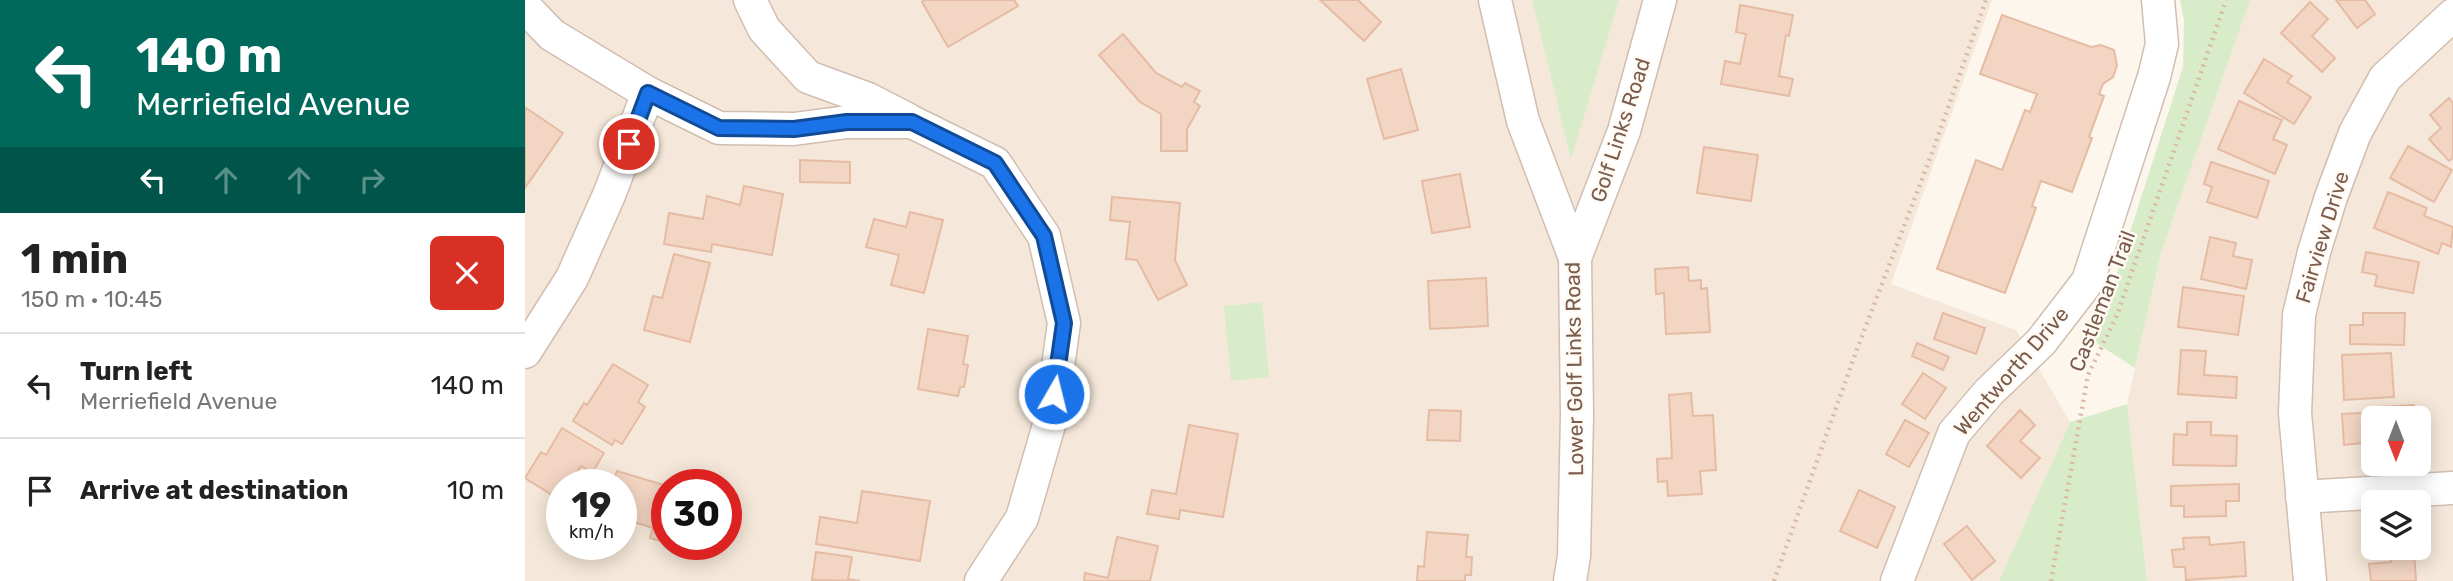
<!DOCTYPE html>
<html lang="en">
<head>
<meta charset="utf-8">
<style>
  :root { --surface:#fff; --page:#f6f6f6; --text:#222; --muted:#767676; --line:#e0e0e0 }
  body { margin:0; font-family:Rubik,sans-serif; background:var(--page); color:var(--text); height:100vh; display:flex; flex-direction:column; font-size:26px; white-space:nowrap }
  * { box-sizing:border-box; margin:0 }
  p { font-size:23px; color:var(--muted) }
  .icon { flex:none; width:38px; height:38px; fill:none; stroke:currentColor; stroke-width:2; stroke-linecap:round; stroke-linejoin:round }
  .map { position:relative; flex:1; overflow:hidden }
  .drawer { display:flex; flex-direction:column; background:var(--surface); width:525px }
  .drawer>* { flex:none }
  .banner { background:#00695c; color:#fff; overflow:hidden }
  .needle { width:46px; rotate:180deg }
  .controls { position:absolute; left:1836px; top:406px; display:grid; gap:14px }
  .controls a { display:grid; place-items:center; width:70px; height:70px; border-radius:10px; background:var(--surface); box-shadow:0 4px 18px #0003; font-size:35px }
  .speed { position:absolute; left:21px; top:469px; display:flex; gap:14px; font-size:35px; font-weight:700; text-align:center }
  .speed>* { display:grid; place-content:center; width:91px; height:91px; border-radius:50%; background:var(--surface); box-shadow:0 4px 18px #0003; line-height:1 }
  .speed small { font-size:18px; font-weight:400 }
  .speed .limit { border:10px solid #d22; background:#fff; color:#111 }
  .pin { position:absolute; display:grid; place-items:center; width:60px; height:60px; color:#fff; margin:-30px; border:4px solid #fff; border-radius:50%; box-shadow:0 2px 7px #0007 }
  .me { position:absolute; width:77px; margin:-38px; rotate:8deg; stroke-linejoin:round; filter:drop-shadow(0 0 5px #0008) }
  .turn { display:flex; align-items:center; gap:24px; height:147px; padding:0 21px; font-size:32px }
  .turn .icon { width:91px; height:91px; stroke-width:2.5 }
  .turn b { display:block; font-size:49px; line-height:60px }
  .lanes { display:flex; align-items:center; height:66px; padding:0 21px; background:#0003; justify-content:center; gap:35px; direction:ltr }
  .lanes .off { opacity:.35 }
  .round { display:grid; place-items:center; flex:none; width:74px; height:74px; border-radius:10px; background:var(--page) }
  .headline { display:flex; align-items:center; justify-content:space-between; height:119px; padding:0 21px }
  h1 { font-size:42px; font-weight:700; line-height:52px }
  ul { padding:0; list-style:none }
  li { display:flex; align-items:center; gap:21px; height:105px; padding:0 21px; border-top:2px solid var(--line) }
  li div { flex:1 }
  li b { display:block; font-size:26px }
  li em { font-style:normal }
  main { display:flex; flex:1; min-height:0 }
  .map>svg:first-child { display:block }
  .residential { fill:#f5e8da; fill-rule:evenodd }
  .green { fill:#d8ecc9 }
  .building { fill:#f3d5c3; stroke:#e6bba3; stroke-width:2 }
  .lines { fill:none; stroke-linecap:round; stroke-linejoin:round }
  .minor-casing { stroke:#d1beb0; stroke-width:35 }
  .path { stroke:#d9b8a5; stroke-width:4.5; stroke-dasharray:2 5; stroke-linecap:butt }
  .minor { stroke:#fff; stroke-width:32 }
  .route-casing { stroke:#114b97; stroke-width:18 }
  .route { stroke:#1a73e8; stroke-width:12 }
  .labels { text-anchor:middle; dominant-baseline:central; stroke-width:5; stroke-linejoin:round; paint-order:stroke }
  .street-label { font-size:21px; fill:#7a5c4d; stroke:#fffaf3 }
</style>
</head>
<body>
<main>
<section class="drawer">
<div class="banner">
<div class="turn"><svg class="icon" aria-label="left" viewBox="0 0 24 24"><path d="M17 20v-9H6M10 6l-5 5 5 5"/></svg><div><b>140 m</b>Merriefield Avenue</div></div>
<div class="lanes"><svg class="icon" aria-label="left" viewBox="0 0 24 24"><path d="M17 20v-9H6M10 6l-5 5 5 5"/></svg><svg class="icon off" aria-label="ahead" viewBox="0 0 24 24"><path d="M12 20V5M6 11l6-6 6 6"/></svg><svg class="icon off" aria-label="ahead" viewBox="0 0 24 24"><path d="M12 20V5M6 11l6-6 6 6"/></svg><svg class="icon off" aria-label="right" viewBox="0 0 24 24"><path d="M7 20v-9h11M14 6l5 5-5 5"/></svg></div>
</div>
<div class="headline"><div><h1>1 min</h1><p>150 m · 10:45</p></div><a class="round" style="background:#d93025;color:#fff"><svg class="icon" aria-label="close" viewBox="0 0 24 24"><path d="M6 6l12 12M18 6L6 18"/></svg></a></div>
<ul>
<li><svg class="icon" aria-label="left" viewBox="0 0 24 24"><path d="M17 20v-9H6M10 6l-5 5 5 5"/></svg><div><b>Turn left</b><p>Merriefield Avenue</p></div><em>140 m</em></li>
<li><svg class="icon" aria-label="arrive" viewBox="0 0 24 24"><path d="M6 21V4h12l-3 4 3 4H6"/></svg><div><b>Arrive at destination</b></div><em>10 m</em></li>
</ul>
</section>
<div class="map">
<svg width="1928" height="581" viewBox="0 0 1928 581">
  <rect width="100%" height="100%" fill="#fdf6ec"/>
  <g class="residential">
    <path d="M 0,0 L 1467,0 L 1366,284 L 1491,330 L 1545,422 L 1474,581 L 0,581 ZM 37,485 L 96,485 L 96,544 L 37,544 ZM 142,485 L 201,485 L 201,544 L 142,544 Z"/>
    <path d="M 1725,0 L 1928,0 L 1928,581 L 1622,581 L 1602,404 L 1636,253 ZM 1848,418 L 1894,418 L 1894,464 L 1848,464 ZM 1848,502 L 1894,502 L 1894,548 L 1848,548 Z"/>
  </g>
  <g class="green">
    <polygon points="1007,0 1094,0 1046,159"/>
    <polygon points="1655,0 1725,0 1636,253 1610,368 1556,333 1587,288 1658,67 1659,20"/>
    <polygon points="737,302 744,377 706,381 699,306"/>
    <polygon points="1602,404 1622,581 1474,581 1545,422"/>
  </g>
  <g class="building">
    <polygon points="400,0 489,0 493,6 423,47 397,2"/>
    <polygon points="795,0 833,0 856,22 839,41"/>
    <polygon points="1811,0 1840,0 1850,14 1832,28"/>
    <polygon points="1785,2 1803,19 1787,36 1810,58 1797,72 1756,33"/>
    <polygon points="1215,5 1268,15 1264,36 1261,35 1254,76 1268,79 1264,96 1196,84 1200,61 1215,64 1221,34 1211,32"/>
    <polygon points="1477,15 1566,47 1576,45 1589,50 1592,66 1588,77 1578,84 1574,94 1579,96 1564,137 1567,138 1547,192 1516,181 1507,206 1511,208 1480,293 1412,269 1451,160 1477,170 1500,110 1505,112 1512,94 1455,74"/>
    <polygon points="598,34 631,73 657,87 660,83 675,91 669,102 675,106 662,129 662,151 636,151 636,114 615,102 574,55"/>
    <polygon points="1739,59 1767,76 1762,82 1786,97 1769,124 1719,93"/>
    <polygon points="876,69 893,130 859,139 842,79"/>
    <polygon points="1924,98 1928,103 1928,158 1924,161 1904,139 1916,128 1905,115"/>
    <polygon points="1714,101 1757,120 1748,139 1762,145 1750,174 1693,149"/>
    <polygon points="1,108 38,133 0,188 0,110"/>
    <polygon points="1883,146 1927,170 1909,202 1865,178"/>
    <polygon points="1179,147 1233,155 1226,201 1172,193"/>
    <polygon points="275,160 325,162 325,183 275,182"/>
    <polygon points="1686,162 1744,181 1732,218 1682,202 1687,187 1679,184"/>
    <polygon points="935,174 945,227 907,233 897,181"/>
    <polygon points="219,186 258,194 247,255 187,244 186,252 139,244 144,213 178,219 182,196 215,205"/>
    <polygon points="1863,192 1902,208 1899,216 1928,227 1926,247 1917,243 1913,254 1849,228"/>
    <polygon points="587,197 655,203 650,260 662,285 633,300 612,260 601,259 605,222 585,220"/>
    <polygon points="385,212 418,220 399,293 366,285 374,255 341,247 349,219 381,227"/>
    <polygon points="1685,237 1711,243 1708,256 1727,260 1721,289 1676,279"/>
    <polygon points="1841,252 1894,262 1888,293 1850,286 1852,275 1837,272"/>
    <polygon points="149,254 185,263 165,342 119,330 128,296 137,298"/>
    <polygon points="1163,267 1164,281 1176,280 1176,289 1182,288 1185,332 1141,334 1139,293 1131,294 1130,269"/>
    <polygon points="961,278 963,326 905,329 903,281"/>
    <polygon points="1658,287 1719,296 1713,335 1653,327"/>
    <polygon points="1418,313 1460,328 1451,354 1409,339"/>
    <polygon points="1838,313 1880,313 1879,345 1825,344 1825,325 1838,325"/>
    <polygon points="403,329 443,336 438,364 443,365 439,387 435,387 433,396 393,389"/>
    <polygon points="1392,343 1424,357 1418,370 1387,356"/>
    <polygon points="1656,350 1681,351 1679,375 1712,377 1711,398 1653,394"/>
    <polygon points="1866,353 1869,397 1819,400 1817,355"/>
    <polygon points="88,364 123,385 113,402 120,407 97,444 90,440 87,445 48,421 59,403 62,405"/>
    <polygon points="1398,373 1421,388 1400,419 1377,404"/>
    <polygon points="1166,393 1168,416 1188,415 1191,470 1175,471 1177,494 1143,496 1142,481 1133,482 1132,459 1147,458 1144,395"/>
    <polygon points="1889,405 1889,418 1848,418 1848,457 1839,458 1838,443 1819,445 1817,414 1854,412 1854,407"/>
    <polygon points="904,410 936,411 935,441 902,440"/>
    <polygon points="1495,410 1510,425 1495,441 1515,458 1496,478 1462,446"/>
    <polygon points="1380,420 1404,433 1384,467 1361,454"/>
    <polygon points="1662,422 1686,422 1686,435 1712,436 1711,466 1648,465 1649,434 1662,435"/>
    <polygon points="664,425 713,434 698,517 655,510 654,519 622,514 627,490 651,494"/>
    <polygon points="37,428 79,453 67,473 56,466 44,485 37,485 35,500 0,478 16,452 21,455"/>
    <polygon points="92,471 142,486 142,543 125,538 128,528 96,518 96,485 87,485"/>
    <polygon points="1714,484 1714,501 1701,501 1701,516 1659,517 1659,506 1646,506 1646,486"/>
    <polygon points="1334,490 1370,507 1352,548 1315,531"/>
    <polygon points="337,491 405,501 395,561 291,544 295,517 332,523"/>
    <polygon points="1442,526 1470,561 1447,580 1419,544"/>
    <polygon points="902,532 943,535 941,557 947,557 946,575 940,575 940,581 892,581 893,566 899,567"/>
    <polygon points="592,537 633,546 625,581 559,581 560,573 583,578"/>
    <polygon points="1684,537 1685,545 1719,542 1721,576 1661,580 1660,567 1649,567 1647,550 1659,549 1658,538"/>
    <polygon points="146,544 173,544 171,552"/>
    <polygon points="1889,551 1891,581 1846,581 1844,564 1866,562 1866,553"/>
    <polygon points="291,552 327,557 323,579 335,581 287,580"/>
  </g>
  <g class="lines">
    <g class="minor-casing">
      <g id="minor">
        <polyline points="225,0 239,29 283,77 343,99 382,119"/>
        <polyline points="970,0 998,121 1050,258 1052,415 1049,556 1045,581"/>
        <polyline points="0,7 27,35 123,93 194,128 269,129 322,122 387,122 470,163 519,236 539,323 526,418 497,518 456,581"/>
        <polyline points="1050,258 1099,131 1135,0"/>
        <polyline points="0,352 47,278 84,195 123,93"/>
        <polyline points="1777,497 1928,488"/>
        <polyline points="1372,581 1429,433 1464,392 1516,342 1563,281 1629,77 1637,44 1633,0"/>
        <polyline points="1785,581 1770,413 1774,315 1789,252 1806,197 1830,133 1860,78 1928,15"/>
      </g>
    </g>
    <g class="path">
      <polyline points="1249,581 1331,352 1407,153 1461,0"/>
      <polyline points="1526,581 1563,375 1592,315 1701,0"/>
    </g>
    <use href="#minor" class="minor"/>
  </g>
  <g class="lines">
    <g class="route-casing">
      <polyline id="route" points="104,144 123,93 194,128 269,129 322,122 387,122 470,163 519,236 539,323 529,394"/>
    </g>
    <use href="#route" class="route"/>
  </g>
  <g class="labels">
    <g class="street-label">
      <text transform="translate(1095 130) rotate(-72)">Golf Links Road</text>
      <text transform="translate(1797 237) rotate(-73)">Fairview Drive</text>
      <text transform="translate(1577 301) rotate(-69)">Castleman Trail</text>
      <text transform="translate(1049 369) rotate(-91)">Lower Golf Links Road</text>
      <text transform="translate(1486 371) rotate(-49)">Wentworth Drive</text>
    </g>
  </g>
</svg>
<div class="controls">
<a><svg class="needle" viewBox="-14 -14 28 28"><path d="M0-13l5 13h-10z" fill="#e53935"/><path d="M0 13l5-13h-10z" fill="#767676"/></svg></a>
<a><svg class="icon" aria-label="layers" viewBox="0 0 24 24"><path d="M12 4l9 5-9 5-9-5zM3 14l9 5 9-5"/></svg></a>
</div>
<div class="speed"><div>19<small>km/h</small></div><div class="limit">30</div></div>
<div class="pin" style="left:104px;top:144px;background:#d93025"><svg class="icon" aria-label="arrive" viewBox="0 0 24 24"><path d="M6 21V4h12l-3 4 3 4H6"/></svg></div>
<svg class="me" style="left:529px;top:394px" viewBox="-20 -20 40 40"><circle r="17" fill="#1a73e8" stroke="#fff" stroke-width="3"/><path d="M0-11L8 9 0 5-8 9z" fill="#fff"/></svg>
</div>
</main>
</body>
</html>
